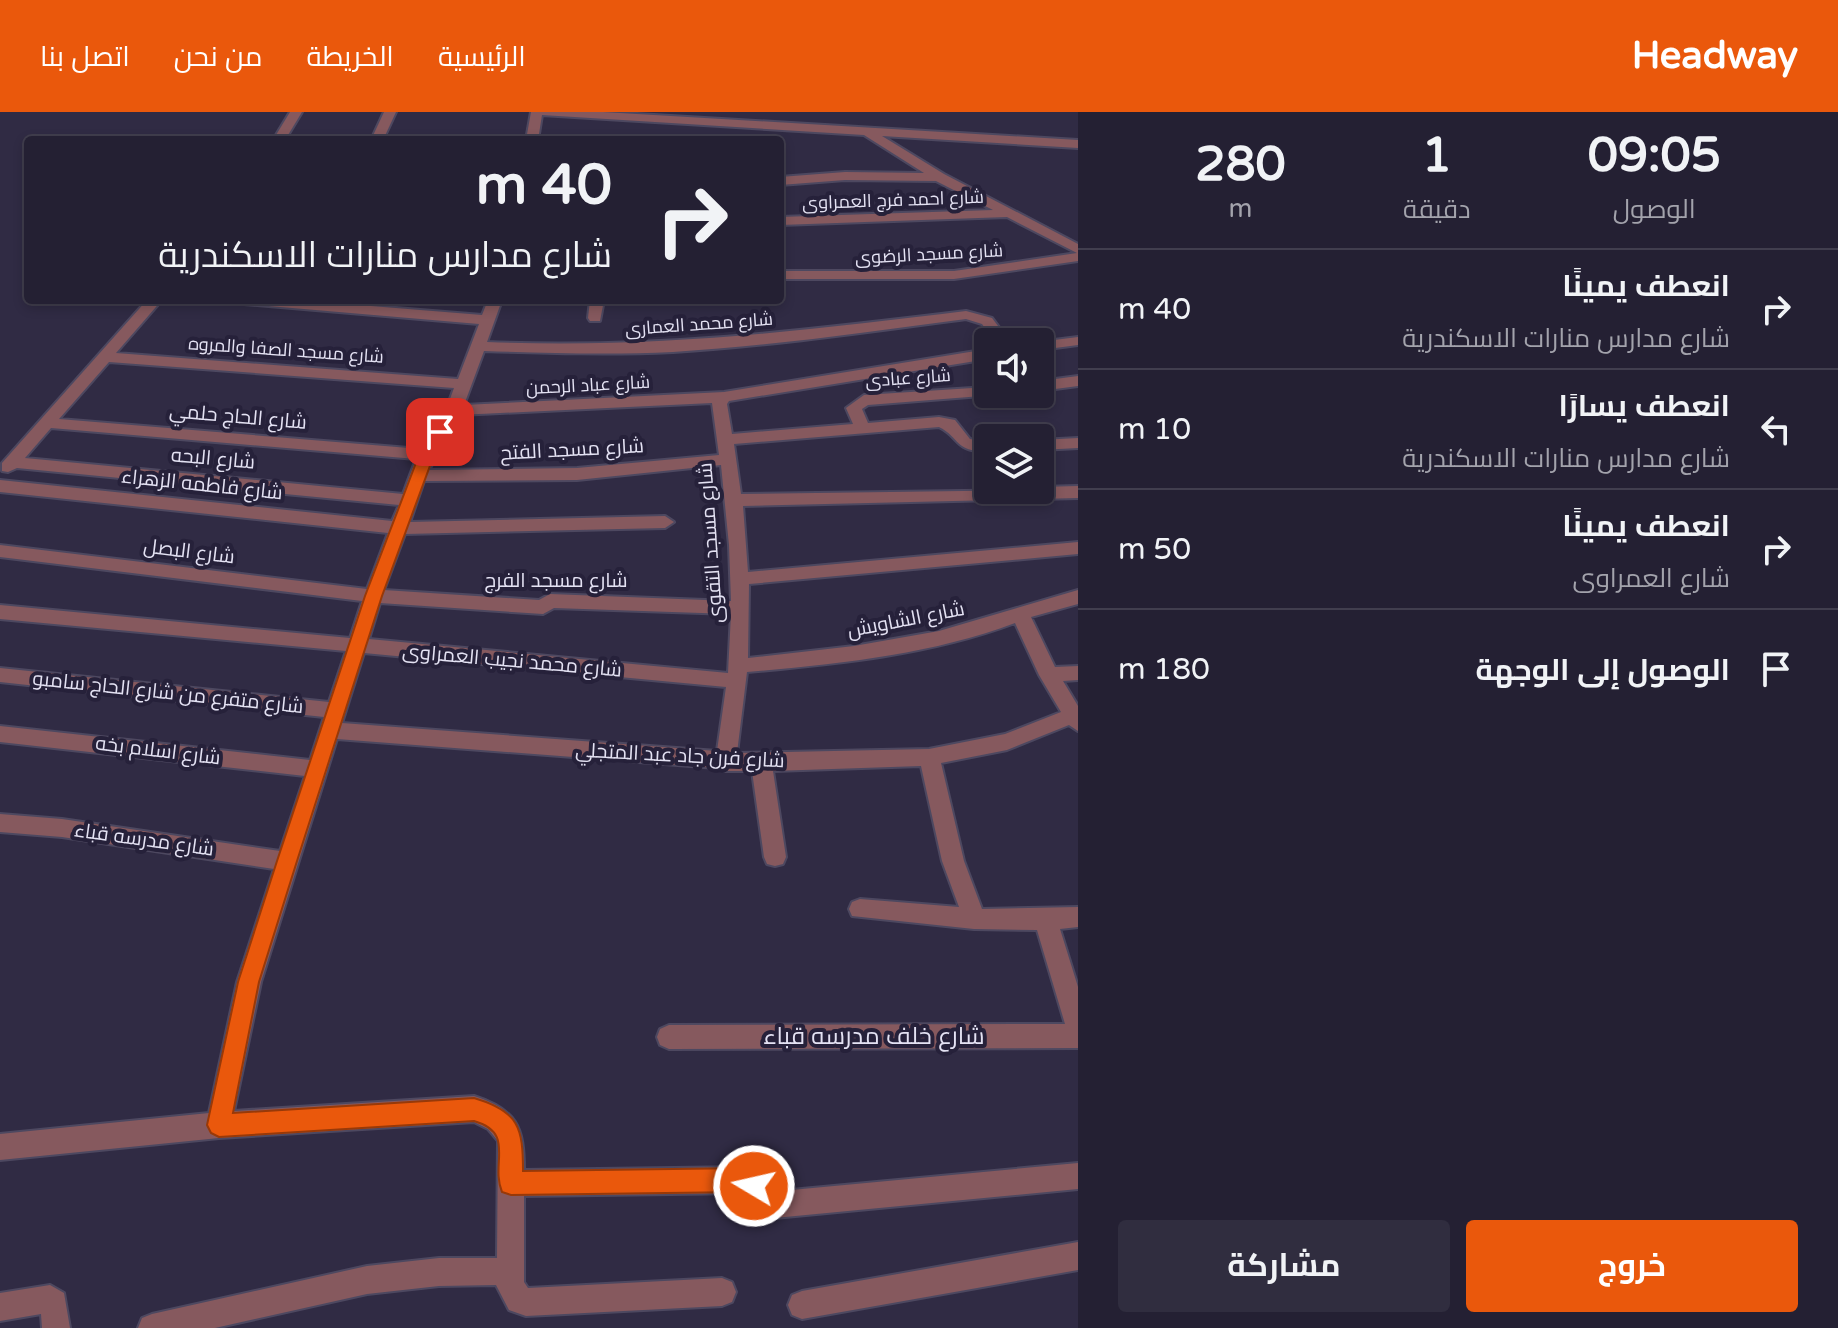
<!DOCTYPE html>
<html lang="ar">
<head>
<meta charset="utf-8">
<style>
  :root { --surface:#242033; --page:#302d3f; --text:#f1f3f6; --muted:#a3a3ac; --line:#413e4e; --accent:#ea580c }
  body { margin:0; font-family:"Varela Round",Cairo,sans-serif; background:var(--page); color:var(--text); direction:rtl; height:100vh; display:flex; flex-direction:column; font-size:30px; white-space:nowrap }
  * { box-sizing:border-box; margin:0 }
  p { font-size:26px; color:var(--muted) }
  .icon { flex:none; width:44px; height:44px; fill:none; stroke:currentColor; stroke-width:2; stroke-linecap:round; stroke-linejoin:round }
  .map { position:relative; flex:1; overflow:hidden; direction:ltr }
  .panel { display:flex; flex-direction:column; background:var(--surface); width:760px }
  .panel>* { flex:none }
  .hud { position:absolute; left:24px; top:24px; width:760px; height:168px; border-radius:8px; box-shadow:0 4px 12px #0003,0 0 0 2px var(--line); direction:rtl; background:#242033; color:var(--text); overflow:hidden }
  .buttons { position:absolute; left:974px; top:216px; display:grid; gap:16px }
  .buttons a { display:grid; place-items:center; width:80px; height:80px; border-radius:8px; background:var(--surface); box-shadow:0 4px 12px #0003,0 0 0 2px var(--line); font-size:40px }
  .pin { position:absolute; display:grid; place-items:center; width:68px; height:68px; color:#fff; margin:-34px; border-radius:16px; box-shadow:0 4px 12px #0006 }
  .me { position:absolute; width:88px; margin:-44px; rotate:279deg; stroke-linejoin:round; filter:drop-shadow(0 0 6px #0008) }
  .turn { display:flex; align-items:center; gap:28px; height:168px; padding:0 40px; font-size:36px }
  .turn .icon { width:104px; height:104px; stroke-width:2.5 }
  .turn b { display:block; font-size:56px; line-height:68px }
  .eta { display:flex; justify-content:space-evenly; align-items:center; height:136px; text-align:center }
  .eta b { font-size:48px; font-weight:700; line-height:56px }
  .action { display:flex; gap:16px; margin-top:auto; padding:16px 40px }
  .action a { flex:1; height:92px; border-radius:8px; background:var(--accent); color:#fff; font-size:32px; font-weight:700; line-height:92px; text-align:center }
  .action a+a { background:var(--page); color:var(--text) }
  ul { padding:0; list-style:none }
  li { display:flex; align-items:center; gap:24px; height:120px; padding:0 40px; border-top:2px solid var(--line) }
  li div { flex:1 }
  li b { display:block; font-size:30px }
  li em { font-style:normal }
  header { display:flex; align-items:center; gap:48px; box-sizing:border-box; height:112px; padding:0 40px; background:var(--accent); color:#fff }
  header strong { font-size:38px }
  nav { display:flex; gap:44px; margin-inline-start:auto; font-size:28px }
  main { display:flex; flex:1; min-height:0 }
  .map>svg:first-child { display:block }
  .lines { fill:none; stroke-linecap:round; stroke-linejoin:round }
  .street-casing { stroke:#4d4860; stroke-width:4 }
  .street { fill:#86595e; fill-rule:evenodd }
  .route { fill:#ea580c; stroke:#983908; stroke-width:2 }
  .labels { text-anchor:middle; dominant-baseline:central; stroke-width:8; stroke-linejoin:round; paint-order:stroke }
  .far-street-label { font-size:18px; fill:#e4e2f3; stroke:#26213a }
  .street-label { font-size:20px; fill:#e4e2f3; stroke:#26213a }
  .near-street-label { font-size:24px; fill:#e4e2f3; stroke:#26213a }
</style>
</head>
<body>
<header>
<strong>Headway</strong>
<nav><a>الرئيسية</a><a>الخريطة</a><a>من نحن</a><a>اتصل بنا</a></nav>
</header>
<main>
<section class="panel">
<div class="eta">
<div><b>09:05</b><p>الوصول</p></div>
<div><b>1</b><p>دقيقة</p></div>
<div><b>280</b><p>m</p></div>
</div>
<ul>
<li><svg class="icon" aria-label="right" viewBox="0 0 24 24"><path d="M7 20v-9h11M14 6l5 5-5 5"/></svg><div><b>انعطف يمينًا</b><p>شارع مدارس منارات الاسكندرية</p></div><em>40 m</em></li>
<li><svg class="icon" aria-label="left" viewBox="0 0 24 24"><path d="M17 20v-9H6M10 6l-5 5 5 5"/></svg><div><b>انعطف يسارًا</b><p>شارع مدارس منارات الاسكندرية</p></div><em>10 m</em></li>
<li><svg class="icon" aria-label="right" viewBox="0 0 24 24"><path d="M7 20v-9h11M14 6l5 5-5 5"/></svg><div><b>انعطف يمينًا</b><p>شارع العمراوى</p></div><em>50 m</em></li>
<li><svg class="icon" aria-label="arrive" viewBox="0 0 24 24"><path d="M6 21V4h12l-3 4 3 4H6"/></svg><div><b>الوصول إلى الوجهة</b></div><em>180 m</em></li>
</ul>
<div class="action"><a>خروج</a><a>مشاركة</a></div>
</section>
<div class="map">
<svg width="1078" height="1216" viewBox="0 0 1078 1216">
  <rect width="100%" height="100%" fill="#302b44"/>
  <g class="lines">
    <g class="street-casing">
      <g id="street">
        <polygon points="290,0 302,0 285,28 273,28"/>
        <polygon points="384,0 396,0 383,28 371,28"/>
        <polygon points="531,0 603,0 1078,28 1078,36 882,24 944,62 1078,132 1078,149 954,167 780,167 780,159 954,159 1077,141 1007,105 780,113 780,105 993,98 936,69 845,68 780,73 780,65 845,60 924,61 864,23 542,3 538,28 526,28"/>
        <path d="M 147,188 L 162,188 L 116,241 L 458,267 L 479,212 L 244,192 L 237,188 L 297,188 L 482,203 L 488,188 L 502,188 L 487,230 C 653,237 802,219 966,199 L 992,206 L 1010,230 L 995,230 L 982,212 L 966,207 C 868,220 771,234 673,240 C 610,243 547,241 484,239 L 464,293 L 724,280 L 988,237 L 988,247 L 729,289 L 727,292 L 732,322 L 853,312 L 846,296 L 864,283 L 988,275 L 988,282 L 994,283 L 868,293 L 862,297 L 868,311 L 939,305 L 955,308 L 970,327 L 988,330 L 988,340 C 953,339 961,326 939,315 L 734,332 L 741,382 L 1040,378 L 1040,375 L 1078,374 L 1078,386 L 743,394 L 748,460 L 1078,430 L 1078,442 L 749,472 L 748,546 L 854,534 L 939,519 L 1078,478 L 1078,492 L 1031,505 L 1055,555 L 1078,554 L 1078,568 L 1063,569 L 1078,594 L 1078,619 L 1069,613 L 1007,638 L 941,651 L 964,749 L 982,797 L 1078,795 L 1078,815 L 1060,817 L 1078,875 L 1078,936 L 669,937 L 660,933 L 657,925 L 660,917 L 669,913 L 1065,912 L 1037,818 L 974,817 L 852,804 L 849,797 L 852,790 L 860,787 L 959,795 L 942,749 L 921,654 L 773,659 L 786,745 L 783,752 L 775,754 L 767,752 L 764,745 L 752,659 L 725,659 L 717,656 L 337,627 L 261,870 L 234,999 L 474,984 C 517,998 524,1015 524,1058 L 748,1055 L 763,1061 L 770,1080 L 1078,1051 L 1078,1077 L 764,1107 L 751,1101 L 744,1081 L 524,1084 L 524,1170 L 528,1176 L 722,1166 L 732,1170 L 736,1180 L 732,1190 L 722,1194 L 526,1204 L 509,1198 L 496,1173 L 439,1174 L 367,1182 L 215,1216 L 138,1216 L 142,1206 L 152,1202 L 367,1154 L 439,1146 L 497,1146 L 498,1029 L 488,1017 L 474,1010 L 219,1026 L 0,1048 L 0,1022 L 209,1001 L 237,870 L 274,757 L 62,725 L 0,720 L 0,702 L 62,707 L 280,739 L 305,664 L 0,630 L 0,614 L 310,648 L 324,605 L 0,570 L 0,556 L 329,590 L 346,539 L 0,507 L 0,493 L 350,526 L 362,489 L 0,445 L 0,433 L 367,477 L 388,421 L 0,380 L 0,368 L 392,409 L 399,393 L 17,356 L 8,360 L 2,359 L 2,351 ZM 109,250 L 454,276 L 446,298 L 421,337 L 59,307 ZM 712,291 L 719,343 L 577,356 L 429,358 L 459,303 ZM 51,316 L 416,347 L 403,382 L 25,346 ZM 721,353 L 729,433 L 731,489 L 550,482 L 539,488 L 384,478 L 405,422 L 665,416 L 674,410 L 665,404 L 410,410 L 424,369 L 577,368 ZM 380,491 L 543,502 L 554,496 L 731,502 L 728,561 L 369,527 ZM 1015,511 L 1039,563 L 1061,600 L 1005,622 L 929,637 L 737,641 L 747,560 C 837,552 930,543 1015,511 ZM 364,541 L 726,575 L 717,639 L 342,611 Z"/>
        <polygon points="590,188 604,188 600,209 590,209 588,206"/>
        <polygon points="1078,225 1078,233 1040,238 1038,230"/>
        <polygon points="1078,264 1078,274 1040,279 1040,269"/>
        <polygon points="1078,326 1078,336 1040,338 1040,328"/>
        <polygon points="1078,1130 1078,1158 802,1207 792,1203 788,1193 792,1183 802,1179"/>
        <polygon points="50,1173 64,1181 70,1216 42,1216 41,1202 0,1209 0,1181"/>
      </g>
    </g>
    <use href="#street" class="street"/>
  </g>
  <path class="route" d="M 440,316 L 448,320 L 434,343 L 382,484 L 297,749 L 259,870 L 233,1001 L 474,986 C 519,999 523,1016 523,1059 L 748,1056 L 763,1066 L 766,1074 L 763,1083 L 754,1086 L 743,1080 L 511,1083 L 502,1080 C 490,1051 516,1021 474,1009 L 219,1025 L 211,1021 L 207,1013 L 238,870 L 277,749 L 365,484 L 419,343 L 435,317 Z"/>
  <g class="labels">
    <g class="far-street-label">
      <text transform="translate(893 88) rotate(-2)">شارع احمد فرج العمراوى</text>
      <text transform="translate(929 142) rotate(-3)">شارع مسجد الرضوى</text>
      <text transform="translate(699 212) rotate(-4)">شارع محمد العمارى</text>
      <text transform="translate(286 238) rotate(4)">شارع مسجد الصفا والمروه</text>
      <text transform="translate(908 266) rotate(-4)">شارع عبادى</text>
      <text transform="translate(588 273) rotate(-3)">شارع عباد الرحمن</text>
    </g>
    <g class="street-label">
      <text transform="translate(238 305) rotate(5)">شارع الحاج حلمي</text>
      <text transform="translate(572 338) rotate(-3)">شارع مسجد الفتح</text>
      <text transform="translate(213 347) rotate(5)">شارع البحه</text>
      <text transform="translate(202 373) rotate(6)">شارع فاطمه الزهراء</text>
      <text transform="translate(711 431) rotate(-94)">شارع مسجد التقوى</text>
      <text transform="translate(189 440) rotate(7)">شارع البصل</text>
      <text x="556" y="469">شارع مسجد الفرج</text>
      <text transform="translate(906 508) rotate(-11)">شارع الشاويش</text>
      <text transform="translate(512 549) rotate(5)">شارع محمد نجيب العمراوى</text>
      <text transform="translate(168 581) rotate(6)">شارع متفرع من شارع الحاج سامبو</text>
      <text transform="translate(158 639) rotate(7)">شارع اسلام بخه</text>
      <text transform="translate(680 644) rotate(3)">شارع فرن جاد عبد المتجلي</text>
      <text transform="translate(144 728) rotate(8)">شارع مدرسه قباء</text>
    </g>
    <g class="near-street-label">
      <text x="874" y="924">شارع خلف مدرسه قباء</text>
    </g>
  </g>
</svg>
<div class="buttons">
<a><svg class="icon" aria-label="sound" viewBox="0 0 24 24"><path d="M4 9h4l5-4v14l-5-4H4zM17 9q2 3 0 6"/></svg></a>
<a><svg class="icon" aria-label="layers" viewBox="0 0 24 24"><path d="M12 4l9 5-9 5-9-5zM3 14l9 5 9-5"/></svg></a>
</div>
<div class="pin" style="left:440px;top:320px;background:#d93025"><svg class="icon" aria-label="arrive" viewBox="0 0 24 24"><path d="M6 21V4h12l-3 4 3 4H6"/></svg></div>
<svg class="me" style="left:754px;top:1074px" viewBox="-20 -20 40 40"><circle r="17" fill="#ea580c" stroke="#fff" stroke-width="3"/><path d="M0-11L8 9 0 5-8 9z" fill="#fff"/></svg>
<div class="hud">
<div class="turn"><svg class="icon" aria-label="right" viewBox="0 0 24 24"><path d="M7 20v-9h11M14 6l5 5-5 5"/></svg><div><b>40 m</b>شارع مدارس منارات الاسكندرية</div></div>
</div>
</div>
</main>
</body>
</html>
